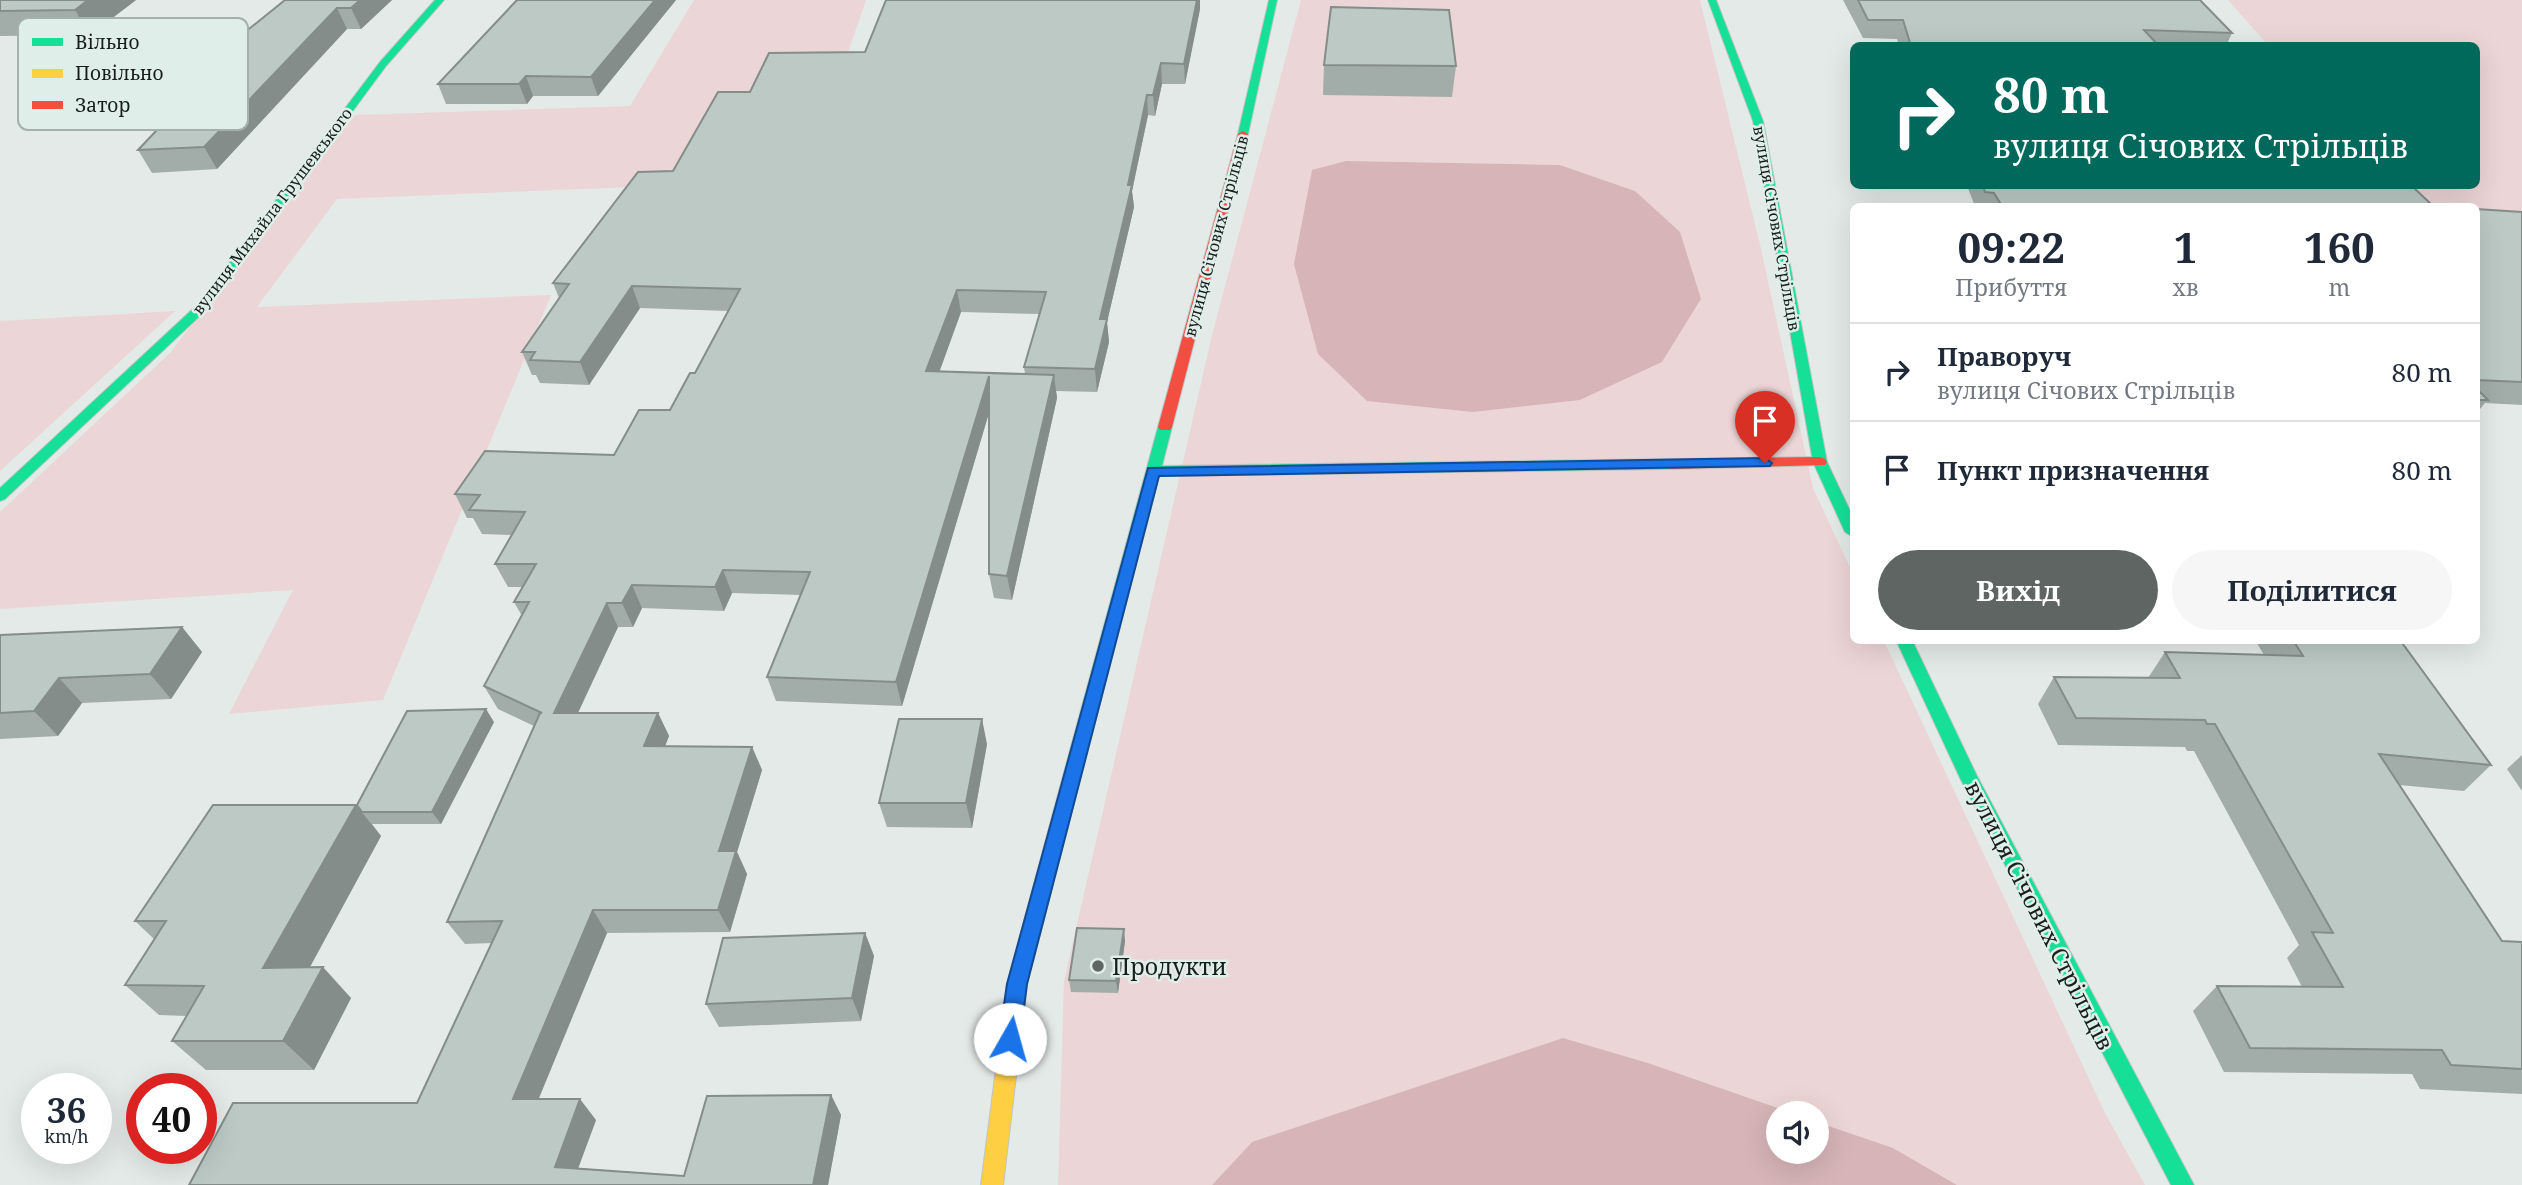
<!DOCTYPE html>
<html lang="uk">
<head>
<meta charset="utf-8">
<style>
  :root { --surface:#fff; --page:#f6f6f7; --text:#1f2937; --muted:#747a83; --line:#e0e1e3; --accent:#5f6563 }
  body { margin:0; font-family:"Noto Serif",serif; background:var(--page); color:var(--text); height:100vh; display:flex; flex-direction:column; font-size:26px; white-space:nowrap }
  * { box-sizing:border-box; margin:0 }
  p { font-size:23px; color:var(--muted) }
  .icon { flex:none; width:38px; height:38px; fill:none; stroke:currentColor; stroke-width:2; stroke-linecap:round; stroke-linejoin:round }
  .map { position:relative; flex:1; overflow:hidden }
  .side { position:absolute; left:1850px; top:203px; width:630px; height:441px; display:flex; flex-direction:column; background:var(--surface); border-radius:10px; box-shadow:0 7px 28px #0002 }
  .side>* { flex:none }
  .guide { position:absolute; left:1850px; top:42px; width:630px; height:147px; border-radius:10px; box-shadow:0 7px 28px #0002; background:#00695c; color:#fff; overflow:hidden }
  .controls { position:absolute; left:1766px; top:1101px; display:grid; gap:14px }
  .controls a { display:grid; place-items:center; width:63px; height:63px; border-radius:50%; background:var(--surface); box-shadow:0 7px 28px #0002; font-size:35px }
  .speed { position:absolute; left:21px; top:1073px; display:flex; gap:14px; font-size:35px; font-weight:700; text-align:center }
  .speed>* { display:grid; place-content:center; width:91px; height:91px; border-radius:50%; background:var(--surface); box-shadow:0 7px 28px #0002; line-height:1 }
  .speed small { font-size:18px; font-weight:400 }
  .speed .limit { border:10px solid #d22; background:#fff; color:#111 }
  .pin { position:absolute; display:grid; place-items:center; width:60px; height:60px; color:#fff; margin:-72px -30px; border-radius:50% 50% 50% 0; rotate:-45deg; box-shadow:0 0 7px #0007 }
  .pin .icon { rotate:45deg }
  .me { position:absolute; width:77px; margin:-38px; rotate:7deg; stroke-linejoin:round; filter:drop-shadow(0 0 5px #0008) }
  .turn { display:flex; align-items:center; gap:24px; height:147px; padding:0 28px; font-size:32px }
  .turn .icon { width:91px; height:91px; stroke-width:2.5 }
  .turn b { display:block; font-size:49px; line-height:60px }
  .eta { display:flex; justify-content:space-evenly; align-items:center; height:119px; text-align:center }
  .eta b { font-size:42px; font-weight:700; line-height:49px }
  .primary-button { display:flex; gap:14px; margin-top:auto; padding:14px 28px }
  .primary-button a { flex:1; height:80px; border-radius:42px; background:var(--accent); color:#fff; font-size:28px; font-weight:700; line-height:80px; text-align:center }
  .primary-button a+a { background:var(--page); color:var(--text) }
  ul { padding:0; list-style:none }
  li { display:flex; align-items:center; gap:21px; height:98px; padding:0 28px; border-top:2px solid var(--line) }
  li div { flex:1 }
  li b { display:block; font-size:26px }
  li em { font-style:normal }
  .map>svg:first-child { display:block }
  .green { fill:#ecd5d6; fill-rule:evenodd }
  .water { fill:#d6b4b8 }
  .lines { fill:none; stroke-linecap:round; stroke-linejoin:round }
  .fast-casing { stroke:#bfc5c3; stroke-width:2 }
  .slow-casing { stroke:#bfc5c3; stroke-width:2 }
  .jam-casing { stroke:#bfc5c3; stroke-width:2 }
  .fast { fill:#16e098; fill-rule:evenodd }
  .slow { fill:#ffcf43; fill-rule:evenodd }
  .jam { fill:#f24e42; fill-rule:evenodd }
  .wall { fill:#a2ada9; fill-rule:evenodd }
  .shaded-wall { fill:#848d8a }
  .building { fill:#bcc9c5; stroke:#848d8a; stroke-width:2 }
  .route { fill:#1a73e8; stroke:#114b97; stroke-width:2 }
  .poi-dot { fill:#5f6563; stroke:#e0eee9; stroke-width:2.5 }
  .labels { text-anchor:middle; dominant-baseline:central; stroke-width:5; stroke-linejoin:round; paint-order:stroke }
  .far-street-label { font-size:16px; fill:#181e1c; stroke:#e0eee9 }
  .near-street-label { font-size:23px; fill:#181e1c; stroke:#e0eee9 }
  .near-poi-label { font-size:23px; fill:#181e1c; stroke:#e0eee9; text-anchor:start }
  .key { fill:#e0eee9; stroke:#a4b0ac; stroke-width:2 }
  .key-label { font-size:19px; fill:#181e1c }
</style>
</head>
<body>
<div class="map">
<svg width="2522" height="1185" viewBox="0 0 2522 1185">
  <rect width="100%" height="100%" fill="#e4eae8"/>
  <g class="green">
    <polygon points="694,0 866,0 804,180 337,199 257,307 551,295 383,700 229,714 293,590 0,609 0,512 170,353 355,115 630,106"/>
    <path d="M 1301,0 L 1700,0 L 1761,249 L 1813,488 L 1853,574 L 1853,640 L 1884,641 L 2105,1113 L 2145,1185 L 1957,1185 L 1893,1148 L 1817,1122 L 1816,1113 L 1792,1113 L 1648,1063 L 1563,1038 L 1252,1142 L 1212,1185 L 1058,1185 L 1064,981 L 1212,335 ZM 1346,161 L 1560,165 L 1635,191 L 1701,299 L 1662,362 L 1580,400 Z"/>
    <polygon points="2228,0 2522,0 2522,217 2476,214 2476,206 2410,206 2392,186 2476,186 2476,46 2268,45"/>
    <polygon points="175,311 0,471 0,321"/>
  </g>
  <g class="water">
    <polygon points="1346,161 1560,165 1635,191 1680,232 1701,299 1662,362 1580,400 1473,412 1367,401 1318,354 1294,264 1312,170"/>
    <polygon points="1563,1038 1648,1063 1792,1113 1778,1113 1778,1152 1816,1152 1817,1122 1893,1148 1957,1185 1212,1185 1252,1142"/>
  </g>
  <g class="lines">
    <g class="fast-casing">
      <g id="fast">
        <polygon points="435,0 444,0 386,66 204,312 5,499 0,501 0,488 196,306 380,62"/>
        <polygon points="1269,0 1277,0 1248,134 1243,137 1238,134"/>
        <polygon points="1708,0 1716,0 1763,121 1827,462 1853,517 1853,537 1845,532 1813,462 1753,121"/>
        <polygon points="1165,423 1172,427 1162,466 1670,459 1677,464 1670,469 1159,476 1080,780 1077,785 1071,787 1065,785 1062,780 1158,427"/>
        <polygon points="1896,640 1912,640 1977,776 2194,1185 2171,1185 1960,778"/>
      </g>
    </g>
    <g class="slow-casing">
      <polygon id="slow" points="1071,773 1077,775 1080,780 1027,984 1003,1185 981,1185 1007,984 1062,780 1065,775"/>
    </g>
    <g class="jam-casing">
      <g id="jam">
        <polygon points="1243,131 1248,134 1172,427 1170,430 1160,430 1158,427 1238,134"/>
        <polygon points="1820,457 1825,459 1827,462 1825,465 1670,469 1663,464 1670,459"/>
      </g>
    </g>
    <use href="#fast" class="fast"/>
    <use href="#slow" class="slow"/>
    <use href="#jam" class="jam"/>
  </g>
  <g class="wall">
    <polygon points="0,0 136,0 90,35 0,36"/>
    <polygon points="285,0 392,0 361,29 347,29 217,169 152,173 138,150 204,81 198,70"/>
    <polygon points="517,0 676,0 598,96 533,96 527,104 446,104 438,84"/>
    <polygon points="1843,0 2200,0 2232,33 2226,46 1899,46 1897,39 1863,38"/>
    <path d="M 1200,9 L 1185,84 L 1162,84 L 1155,116 L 1148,115 L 1132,191 L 1134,207 L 1107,322 L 1109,342 L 1097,392 L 1056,391 L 1057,398 L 1012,600 L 994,598 L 989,574 L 989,413 L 902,706 L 776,701 L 767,677 L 801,595 L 732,593 L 724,611 L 642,608 L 633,627 L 618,627 L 578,713 L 658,713 L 669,736 L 665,746 L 752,747 L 762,770 L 737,852 L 747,874 L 730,932 L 607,933 L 538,1099 L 596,1120 L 578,1168 L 684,1176 L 831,1095 L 841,1115 L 828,1185 L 189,1185 L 417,1103 L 492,943 L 465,944 L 447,922 L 534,726 L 498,709 L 484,686 L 522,616 L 514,602 L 522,587 L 508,587 L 495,564 L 512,535 L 482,534 L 473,518 L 467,518 L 455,494 L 614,455 L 670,410 L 695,373 L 728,311 L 640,308 L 589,385 L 540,383 L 536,375 L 532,375 L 522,352 L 559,298 L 553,283 L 673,171 L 750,92 L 865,52 ZM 961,312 L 1040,314 L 1024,367 L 1025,374 L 939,372 Z"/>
    <polygon points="1324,65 1456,66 1452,97 1323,95"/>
    <polygon points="1967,186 2412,186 2433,206 1975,206"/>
    <polygon points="2476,209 2522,212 2522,405 2485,403 2476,414"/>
    <polygon points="182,627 202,652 171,699 82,703 58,736 0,739 0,635"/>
    <polygon points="2255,640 2400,640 2491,765 2464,791 2399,785 2502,941 2522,942 2522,1094 2420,1089 2412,1074 2224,1072 2193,1011 2217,986 2302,987 2287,958 2299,945 2194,751 2187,751 2185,747 2058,745 2038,704 2054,677 2148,678 2165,652 2264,655"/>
    <polygon points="494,722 441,824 372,824 381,836 310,967 351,998 314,1070 206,1070 172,1041 187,1016 159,1015 125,985 154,939 135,921 357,805"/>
    <polygon points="987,744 972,828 887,827 879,803"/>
    <polygon points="2522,755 2522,791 2507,769"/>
    <polygon points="865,933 874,956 861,1021 719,1027 706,1004"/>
    <polygon points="1125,941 1118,993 1071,992 1069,980"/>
  </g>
  <g class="shaded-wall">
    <polygon points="88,0 136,0 90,35 75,10"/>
    <polygon points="360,0 392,0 361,29 351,8"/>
    <polygon points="655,0 676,0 598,96 591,77"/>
    <polygon points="1197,0 1200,0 1200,9 1185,84 1184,64"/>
    <polygon points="337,8 347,29 217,169 204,147"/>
    <polygon points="1161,63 1162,84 1155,116 1153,95"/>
    <polygon points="526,76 533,96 527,104 519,84"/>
    <polygon points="1147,95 1148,115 1132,191 1134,207 1107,322 1109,342 1097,392 1095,369 1100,319"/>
    <polygon points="632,286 640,308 589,385 580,362"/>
    <polygon points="957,290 961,312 931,395 926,371"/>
    <polygon points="1054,375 1057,398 1012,600 1007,576"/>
    <polygon points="989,376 993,399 902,706 896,682"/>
    <polygon points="723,570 732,593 724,611 715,587"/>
    <polygon points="632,585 642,608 633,627 622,603"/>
    <polygon points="607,603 618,627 567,736 554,713"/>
    <polygon points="182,627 202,652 171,699 150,674"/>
    <polygon points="59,678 82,703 58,736 34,711"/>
    <polygon points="486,709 494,722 441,824 432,812"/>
    <polygon points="658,713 669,736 656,769 644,746"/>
    <polygon points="982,719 987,744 972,828 966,803"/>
    <polygon points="752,747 762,770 737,852 747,874 730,932 718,910 719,851"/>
    <polygon points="356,805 381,836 293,998 263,968"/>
    <polygon points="593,910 607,933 530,1120 513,1099"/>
    <polygon points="1124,929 1125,941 1118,993 1116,981"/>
    <polygon points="865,933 874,956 861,1021 852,998"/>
    <polygon points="323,967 351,998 314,1070 283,1041"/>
    <polygon points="831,1095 841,1115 828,1185 813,1185"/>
    <polygon points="580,1099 596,1120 572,1185 555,1167"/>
  </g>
  <g class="building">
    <polygon points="0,0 88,0 75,10 0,11"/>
    <polygon points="285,0 360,0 351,8 337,8 204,147 138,150 214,70 198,70"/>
    <polygon points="517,0 655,0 591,77 526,76 519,84 438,84"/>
    <polygon points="886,0 1197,0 1184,64 1161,63 1153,95 1147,95 1128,185 1132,185 1100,319 1107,319 1095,369 1024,367 1046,292 957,290 926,371 1054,375 1007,576 989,574 989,376 896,682 767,677 810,572 723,570 715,587 632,585 622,603 607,603 554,713 658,713 644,746 752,747 719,851 736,851 718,910 593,910 513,1099 580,1099 555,1167 684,1176 707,1096 831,1095 813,1185 189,1185 233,1103 417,1103 502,921 447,922 540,713 542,713 484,686 529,602 514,602 536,564 495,564 525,512 469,510 480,495 455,494 485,451 614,455 639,410 670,410 690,373 695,373 740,289 632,286 580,362 530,360 535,352 522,352 569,284 553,283 638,172 673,171 718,92 750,92 769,53 865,52"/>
    <polygon points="1858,0 2200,0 2232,33 2144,30 2159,46 1911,46 1903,20 1868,20"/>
    <polygon points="1331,7 1449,10 1456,66 1324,65"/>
    <polygon points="1983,186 2412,186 2433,206 2002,206 1994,193 1985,192"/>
    <polygon points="2476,209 2522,212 2522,382 2476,380"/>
    <polygon points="2476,388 2488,400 2476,400"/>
    <polygon points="182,627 150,674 59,678 34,711 0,713 0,635"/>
    <polygon points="2293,640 2400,640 2491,765 2379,754 2502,941 2522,942 2522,1069 2451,1065 2442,1050 2250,1048 2217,986 2343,987 2312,932 2333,933 2215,724 2207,724 2205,720 2076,718 2054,677 2180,678 2165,652 2303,656"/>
    <polygon points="486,709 432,812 362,812 357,805 407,711"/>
    <polygon points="899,719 982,719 966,803 879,803"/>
    <polygon points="213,805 356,805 263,968 323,967 283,1041 172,1041 204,986 125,985 166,921 135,921"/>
    <polygon points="1077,928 1124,929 1116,981 1069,980"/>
    <polygon points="865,933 852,998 706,1004 723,938"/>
  </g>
  <polygon class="route" points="1765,458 1772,463 1770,466 1159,476 1027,984 1020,1039 1017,1046 1010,1049 1002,1046 999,1039 1007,984 1148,468"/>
  <circle class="poi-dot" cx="1098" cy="966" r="7"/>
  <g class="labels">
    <g class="far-street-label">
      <text transform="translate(272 211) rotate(-53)">вулиця Михайла Грушевського</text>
      <text transform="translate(1777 228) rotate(80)">вулиця Січових Стрільців</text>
      <text transform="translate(1216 236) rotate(-75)">вулиця Січових Стрільців</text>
    </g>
    <g class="near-street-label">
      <text transform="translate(2040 915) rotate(63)">вулиця Січових Стрільців</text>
    </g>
    <g class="near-poi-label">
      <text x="1112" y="966">Продукти</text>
    </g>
  </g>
  <rect x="18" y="18" width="230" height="112" rx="10" class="key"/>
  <rect x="32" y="38" width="31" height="8" fill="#16e098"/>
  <rect x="32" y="69" width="31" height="9" fill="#ffcf43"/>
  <rect x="32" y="101" width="31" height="8" fill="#f24e42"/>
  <g class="key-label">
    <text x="75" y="49">Вільно</text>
    <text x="75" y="80">Повільно</text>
    <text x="75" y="112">Затор</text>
  </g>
</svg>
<div class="controls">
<a><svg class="icon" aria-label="sound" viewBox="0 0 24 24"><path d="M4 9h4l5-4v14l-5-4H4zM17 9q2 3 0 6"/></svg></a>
</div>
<div class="speed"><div>36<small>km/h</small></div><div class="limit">40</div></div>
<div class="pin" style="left:1765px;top:463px;background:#d93025"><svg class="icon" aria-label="arrive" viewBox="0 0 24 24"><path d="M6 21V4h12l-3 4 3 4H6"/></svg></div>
<svg class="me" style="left:1010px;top:1039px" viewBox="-20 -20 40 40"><circle r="19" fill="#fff"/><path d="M0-13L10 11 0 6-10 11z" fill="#1a73e8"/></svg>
<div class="guide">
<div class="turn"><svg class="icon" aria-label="right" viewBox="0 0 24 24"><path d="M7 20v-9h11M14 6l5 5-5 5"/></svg><div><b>80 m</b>вулиця Січових Стрільців</div></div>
</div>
<section class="side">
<div class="eta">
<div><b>09:22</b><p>Прибуття</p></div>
<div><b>1</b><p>хв</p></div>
<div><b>160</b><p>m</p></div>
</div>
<ul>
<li><svg class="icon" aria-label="right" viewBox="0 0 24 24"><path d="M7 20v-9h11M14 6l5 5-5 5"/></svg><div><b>Праворуч</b><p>вулиця Січових Стрільців</p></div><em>80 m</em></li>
<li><svg class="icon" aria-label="arrive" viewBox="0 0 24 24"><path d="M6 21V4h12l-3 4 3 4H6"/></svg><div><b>Пункт призначення</b></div><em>80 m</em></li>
</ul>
<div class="primary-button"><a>Вихід</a><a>Поділитися</a></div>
</section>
</div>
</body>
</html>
